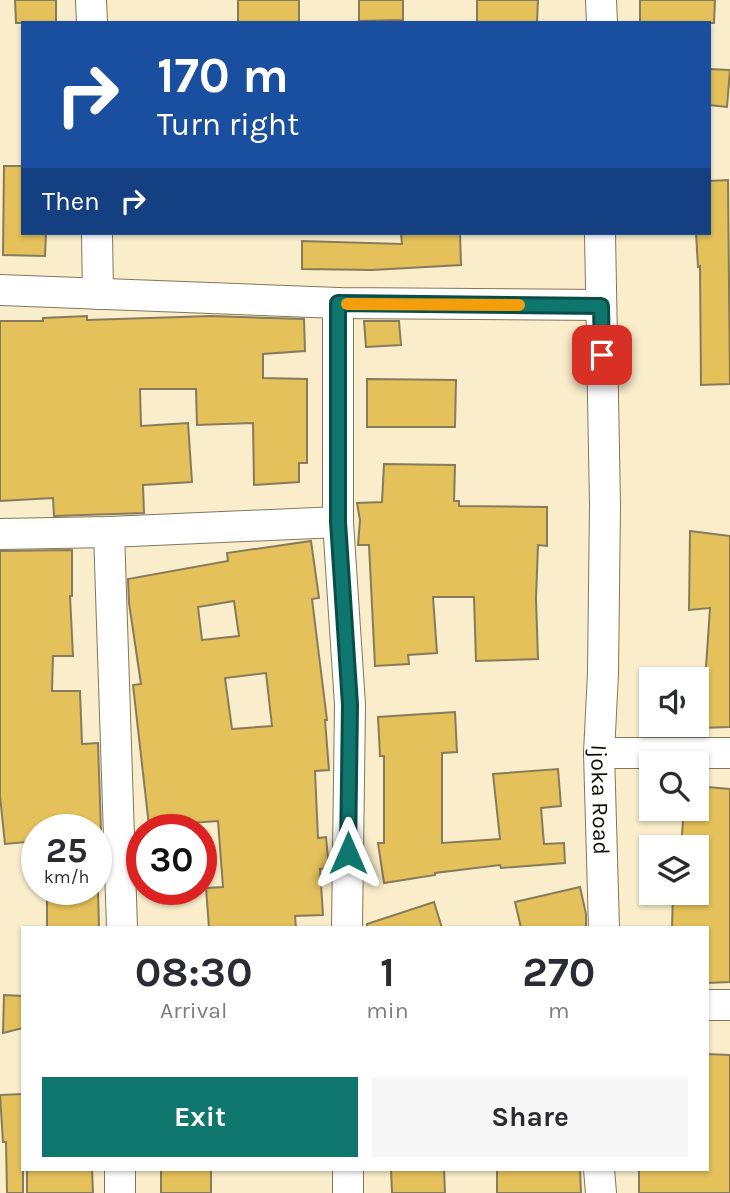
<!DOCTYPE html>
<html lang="en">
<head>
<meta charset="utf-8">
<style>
  :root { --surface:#fff; --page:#f7f7f7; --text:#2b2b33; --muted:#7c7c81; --accent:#0f766e }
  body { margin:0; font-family:Karla,sans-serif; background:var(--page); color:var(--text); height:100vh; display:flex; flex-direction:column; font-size:26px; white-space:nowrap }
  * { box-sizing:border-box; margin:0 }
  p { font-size:23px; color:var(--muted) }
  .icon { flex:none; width:38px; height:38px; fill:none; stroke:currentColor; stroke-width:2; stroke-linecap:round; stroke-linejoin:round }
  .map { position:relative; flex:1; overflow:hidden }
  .drawer { position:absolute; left:21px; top:926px; width:688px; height:245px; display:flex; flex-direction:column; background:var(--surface); border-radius:0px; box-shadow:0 2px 5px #0004 }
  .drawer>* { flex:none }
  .banner { position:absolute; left:21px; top:21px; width:690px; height:214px; border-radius:0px; box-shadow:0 2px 5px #0004; background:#1a4fa0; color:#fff; overflow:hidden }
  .controls { position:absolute; left:639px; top:667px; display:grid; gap:14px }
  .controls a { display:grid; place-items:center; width:70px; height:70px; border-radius:0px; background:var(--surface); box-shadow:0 2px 5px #0004; font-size:35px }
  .speed { position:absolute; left:21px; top:814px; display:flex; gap:14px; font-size:35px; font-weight:700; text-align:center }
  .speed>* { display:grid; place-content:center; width:91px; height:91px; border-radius:50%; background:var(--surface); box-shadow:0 2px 5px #0004; line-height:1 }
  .speed small { font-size:18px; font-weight:400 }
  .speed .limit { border:10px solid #d22; background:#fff; color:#111 }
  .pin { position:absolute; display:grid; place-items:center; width:60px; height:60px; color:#fff; margin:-30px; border-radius:14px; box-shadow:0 4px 10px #0006 }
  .me { position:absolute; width:77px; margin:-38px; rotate:0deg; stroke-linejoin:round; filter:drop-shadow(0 0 5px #0008) }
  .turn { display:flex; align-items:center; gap:24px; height:147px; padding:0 21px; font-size:32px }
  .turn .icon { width:91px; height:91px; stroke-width:2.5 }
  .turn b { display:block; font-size:49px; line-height:60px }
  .then { display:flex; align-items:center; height:66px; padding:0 21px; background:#0003; gap:14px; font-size:26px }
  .eta { display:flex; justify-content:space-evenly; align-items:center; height:119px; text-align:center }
  .eta b { font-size:42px; font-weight:700; line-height:49px }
  .primary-button { display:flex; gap:14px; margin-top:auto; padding:14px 21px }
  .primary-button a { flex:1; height:80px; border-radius:0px; background:var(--accent); color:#fff; font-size:28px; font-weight:700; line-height:80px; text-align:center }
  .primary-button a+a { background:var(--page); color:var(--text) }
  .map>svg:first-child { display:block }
  .building { fill:#e4c15a; stroke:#867b5d; stroke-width:2; fill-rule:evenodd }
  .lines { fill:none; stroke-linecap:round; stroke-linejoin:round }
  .minor-casing { stroke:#827758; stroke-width:32 }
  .minor { stroke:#fff; stroke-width:30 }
  .route-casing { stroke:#0a4d48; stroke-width:18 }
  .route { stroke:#0f766e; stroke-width:12 }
  .slow { stroke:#f59e0b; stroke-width:12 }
  .labels { text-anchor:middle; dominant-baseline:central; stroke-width:5; stroke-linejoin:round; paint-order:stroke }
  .street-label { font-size:23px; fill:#130f05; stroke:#fff }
</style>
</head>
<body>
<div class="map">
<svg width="730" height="1193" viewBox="0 0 730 1193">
  <rect width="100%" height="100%" fill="#f9edcb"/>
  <g class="building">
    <polygon points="15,0 56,0 56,23 16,23"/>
    <rect x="238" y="0" width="61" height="23"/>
    <polygon points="359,0 403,0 403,20 359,21"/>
    <polygon points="477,0 538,0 537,23 477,23"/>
    <polygon points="640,0 715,0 714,23 640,23"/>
    <polygon points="709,69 730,70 727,107 709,105"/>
    <polygon points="4,166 23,166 23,233 46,233 45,256 3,255"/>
    <polygon points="728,180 730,384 701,385 700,266 698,267 696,233 709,233 709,181"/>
    <polygon points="401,233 460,233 461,265 372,270 302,269 302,241 402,244"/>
    <polygon points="87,316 87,320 211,316 304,319 305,351 263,354 263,378 307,379 307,463 299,463 299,482 254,485 253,423 197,425 196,389 140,389 141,426 188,423 192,482 143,485 144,513 54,516 53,498 0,501 0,321 43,321 43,318"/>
    <polygon points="364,321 399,321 401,345 366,347"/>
    <polygon points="367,379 456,380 455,427 367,427"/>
    <polygon points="384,464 455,465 454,501 459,501 459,506 547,507 547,546 538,545 536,598 538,659 476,661 474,597 433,597 437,653 408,655 409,664 375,666 369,545 358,545 360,520 357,503 382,502"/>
    <polygon points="690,531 730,536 730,727 698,728 696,681 705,682 710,608 689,610"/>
    <path d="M 311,541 L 319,598 L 312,599 L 327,720 L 325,720 L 329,770 L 315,771 L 318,838 L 326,837 L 329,868 L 320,869 L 323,915 L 295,916 L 296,928 L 209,928 L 206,888 L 223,887 L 218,821 L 149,826 L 133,685 L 141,684 L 129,603 L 128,579 L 228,561 L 227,553 ZM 234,601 L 239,636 L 202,640 L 198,607 ZM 266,673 L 272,726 L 232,729 L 225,678 Z"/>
    <polygon points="72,550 72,596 70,596 73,656 53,656 52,691 80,691 82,744 98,743 101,830 37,830 37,841 5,844 0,796 0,551"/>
    <polygon points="455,712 457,752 442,753 442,843 500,839 493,774 558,769 561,806 541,808 544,844 564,843 565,863 501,868 500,865 435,873 435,875 384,883 378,843 384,843 384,756 380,756 378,717"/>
    <polygon points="696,786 730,789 730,982 707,983 707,928 672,928 673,892 696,892 696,847 681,847 684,808 696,808"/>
    <polygon points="580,887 586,914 586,928 521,928 515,902"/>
    <polygon points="98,890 99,928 47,928 47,891"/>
    <polygon points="434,902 442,928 367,928 367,924"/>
    <polygon points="4,995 23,996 23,1028 3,1033"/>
    <polygon points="707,1054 730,1055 730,1193 639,1193 639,1169 707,1169"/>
    <polygon points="23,1094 23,1193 7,1193 6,1142 3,1142 0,1095"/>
    <polygon points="27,1169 92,1169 93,1193 27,1193"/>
    <rect x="161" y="1169" width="50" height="24"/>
    <polygon points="391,1169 444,1169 445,1193 392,1193"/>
    <polygon points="497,1169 580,1169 581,1193 497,1193"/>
  </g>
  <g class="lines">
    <g class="minor-casing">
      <g id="minor">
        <polyline points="91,0 92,23"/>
        <polyline points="601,0 602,23"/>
        <polyline points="97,233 98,294"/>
        <path id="s1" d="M 600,233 L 605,505 L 603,673 L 599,753 L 604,928"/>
        <polyline points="0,290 338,303 601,305"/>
        <polyline points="338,303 338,522 350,705 347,928"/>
        <polyline points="109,532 122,928"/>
        <polyline points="0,534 109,532 338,522"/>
        <polyline points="599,753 730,753"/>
        <polyline points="707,1005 730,1005"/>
        <polyline points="599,1169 601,1193"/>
        <polyline points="120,1193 120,1169"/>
        <polyline points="348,1193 348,1169"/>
      </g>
    </g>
    <use href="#minor" class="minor"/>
  </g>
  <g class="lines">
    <g class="route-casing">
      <polyline id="route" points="348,853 350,705 338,522 338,303 601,306 602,355"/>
    </g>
    <use href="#route" class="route"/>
    <polyline class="slow" points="347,304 519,305"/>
  </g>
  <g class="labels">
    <g class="street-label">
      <text stroke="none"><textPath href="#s1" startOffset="567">Ijoka Road</textPath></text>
    </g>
  </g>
</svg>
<div class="controls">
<a><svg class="icon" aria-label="sound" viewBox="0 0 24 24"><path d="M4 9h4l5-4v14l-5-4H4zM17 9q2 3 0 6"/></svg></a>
<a><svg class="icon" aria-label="search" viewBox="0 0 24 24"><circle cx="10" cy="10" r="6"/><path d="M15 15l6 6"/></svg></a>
<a><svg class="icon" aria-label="layers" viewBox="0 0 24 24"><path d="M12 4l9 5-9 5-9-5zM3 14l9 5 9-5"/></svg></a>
</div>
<div class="speed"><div>25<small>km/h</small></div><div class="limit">30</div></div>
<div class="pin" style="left:602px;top:355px;background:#d93025"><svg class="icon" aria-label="arrive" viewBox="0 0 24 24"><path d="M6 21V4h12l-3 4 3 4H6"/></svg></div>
<svg class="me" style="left:348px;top:853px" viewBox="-20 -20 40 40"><path d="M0-17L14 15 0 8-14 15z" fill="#0f766e" stroke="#fff" stroke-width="4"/></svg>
<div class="banner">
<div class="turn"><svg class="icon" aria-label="right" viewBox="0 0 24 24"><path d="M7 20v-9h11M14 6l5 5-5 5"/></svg><div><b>170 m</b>Turn right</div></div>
<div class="then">Then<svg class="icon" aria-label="right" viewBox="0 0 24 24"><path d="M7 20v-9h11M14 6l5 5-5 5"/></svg></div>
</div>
<section class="drawer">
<div class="eta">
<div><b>08:30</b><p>Arrival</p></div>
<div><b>1</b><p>min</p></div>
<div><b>270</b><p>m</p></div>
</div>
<div class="primary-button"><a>Exit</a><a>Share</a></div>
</section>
</div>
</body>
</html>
